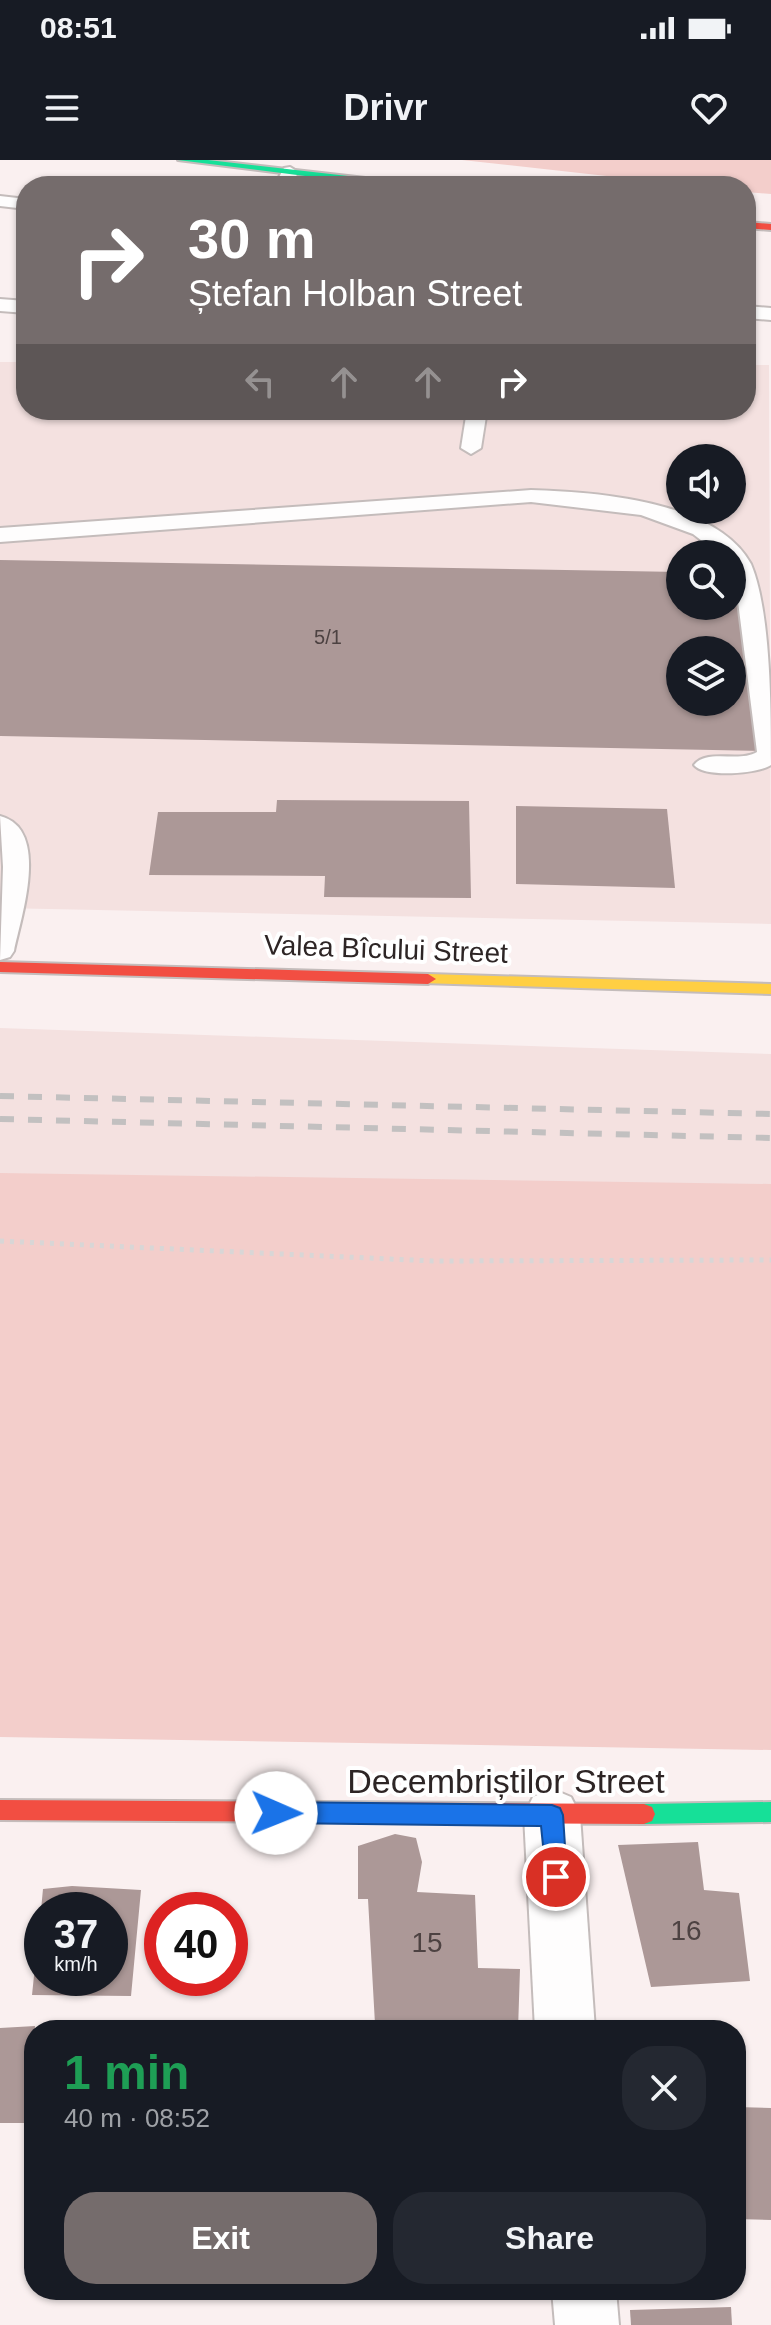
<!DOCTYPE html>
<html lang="en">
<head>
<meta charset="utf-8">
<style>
  :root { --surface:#171b24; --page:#242831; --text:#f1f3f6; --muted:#9ea1a6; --accent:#756c6c }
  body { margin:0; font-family:Helvetica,sans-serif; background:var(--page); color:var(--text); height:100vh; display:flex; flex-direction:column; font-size:30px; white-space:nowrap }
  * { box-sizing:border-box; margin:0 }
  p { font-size:26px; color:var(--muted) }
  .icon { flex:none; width:44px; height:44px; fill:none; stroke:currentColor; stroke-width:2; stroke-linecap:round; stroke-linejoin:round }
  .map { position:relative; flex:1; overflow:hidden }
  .side { position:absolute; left:24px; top:1860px; width:722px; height:280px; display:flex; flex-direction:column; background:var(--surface); border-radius:32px; box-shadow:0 2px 6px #0004 }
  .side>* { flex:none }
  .guide { position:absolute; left:16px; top:16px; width:740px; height:244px; border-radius:32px; box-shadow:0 2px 6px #0004; background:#756c6c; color:#fff; overflow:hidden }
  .buttons { position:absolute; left:666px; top:284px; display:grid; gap:16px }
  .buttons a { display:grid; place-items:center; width:80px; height:80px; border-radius:50%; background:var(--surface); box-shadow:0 2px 6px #0004; font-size:40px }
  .speed { position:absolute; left:24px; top:1732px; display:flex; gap:16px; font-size:40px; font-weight:700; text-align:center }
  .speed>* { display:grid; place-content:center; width:104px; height:104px; border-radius:50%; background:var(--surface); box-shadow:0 2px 6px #0004; line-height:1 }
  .speed small { font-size:20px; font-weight:400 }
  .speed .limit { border:12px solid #d22; background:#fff; color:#111 }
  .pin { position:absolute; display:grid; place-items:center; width:68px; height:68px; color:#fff; margin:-34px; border:4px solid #fff; border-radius:50%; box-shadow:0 2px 8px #0007 }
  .me { position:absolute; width:88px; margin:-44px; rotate:91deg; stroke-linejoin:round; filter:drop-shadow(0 0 6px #0008) }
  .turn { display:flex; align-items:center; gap:28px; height:168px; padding:0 40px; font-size:36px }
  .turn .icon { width:104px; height:104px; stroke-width:2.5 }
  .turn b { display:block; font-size:56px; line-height:68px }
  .lanes { display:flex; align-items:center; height:76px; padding:0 40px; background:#0003; justify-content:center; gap:40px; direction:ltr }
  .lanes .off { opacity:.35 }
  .round { display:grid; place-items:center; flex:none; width:84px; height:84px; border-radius:32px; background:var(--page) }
  .summary { display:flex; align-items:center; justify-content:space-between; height:136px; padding:0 40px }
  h1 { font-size:48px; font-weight:800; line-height:60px; color:#1e9e55 }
  .action { display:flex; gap:16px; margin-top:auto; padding:16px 40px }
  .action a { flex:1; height:92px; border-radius:32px; background:var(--accent); color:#fff; font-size:32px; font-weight:800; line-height:92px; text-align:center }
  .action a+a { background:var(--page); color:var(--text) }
  .status { display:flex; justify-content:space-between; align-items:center; height:56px; padding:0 40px; background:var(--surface); direction:ltr }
  .status svg { height:22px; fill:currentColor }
  header { display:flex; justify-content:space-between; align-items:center; height:104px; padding:0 40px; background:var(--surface); font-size:36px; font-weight:800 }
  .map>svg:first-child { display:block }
  .built { fill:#f4e1e0; fill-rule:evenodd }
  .green { fill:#f3cecb }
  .building { fill:#ac9897; fill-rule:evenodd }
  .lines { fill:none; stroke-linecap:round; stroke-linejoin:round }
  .lane-casing { stroke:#c4bcbb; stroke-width:4 }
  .street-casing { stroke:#c4bcbb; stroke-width:4 }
  .fast-casing { stroke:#c4bcbb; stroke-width:4 }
  .slow-casing { stroke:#c4bcbb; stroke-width:4 }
  .jam-casing { stroke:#c4bcbb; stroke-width:4 }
  .path { stroke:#d8d6d6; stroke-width:5; stroke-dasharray:4 6; stroke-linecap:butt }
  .lane { fill:#fefdfd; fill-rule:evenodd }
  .street { fill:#fefdfd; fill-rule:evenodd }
  .fast { fill:#16e098; fill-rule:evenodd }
  .slow { fill:#ffcf43; fill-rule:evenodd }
  .jam { fill:#f24e42; fill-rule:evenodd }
  .rail { stroke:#c2c0c0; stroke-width:6; stroke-dasharray:14 14; stroke-linecap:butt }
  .route { fill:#1a73e8; stroke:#114b97; stroke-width:2 }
  .labels { text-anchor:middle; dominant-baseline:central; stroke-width:8; stroke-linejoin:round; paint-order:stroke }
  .far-number-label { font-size:20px; fill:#4d4242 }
  .street-label { font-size:28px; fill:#2d2525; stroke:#fff }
  .near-number-label { font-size:28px; fill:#4d4242 }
  .near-street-label { font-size:34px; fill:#2d2525; stroke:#fff }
</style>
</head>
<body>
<div class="status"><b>08:51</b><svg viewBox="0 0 49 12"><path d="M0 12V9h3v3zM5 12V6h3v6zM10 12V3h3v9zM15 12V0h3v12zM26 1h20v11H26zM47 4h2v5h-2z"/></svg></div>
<header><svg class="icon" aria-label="menu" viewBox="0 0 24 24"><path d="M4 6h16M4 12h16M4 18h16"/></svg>Drivr<svg class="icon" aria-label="heart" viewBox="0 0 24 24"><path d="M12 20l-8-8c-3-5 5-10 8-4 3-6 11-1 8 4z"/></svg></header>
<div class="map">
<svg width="771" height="2165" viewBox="0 0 771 2165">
  <rect width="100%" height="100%" fill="#faf0f0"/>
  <g class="built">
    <path d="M 0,202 L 26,202 L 26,250 L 746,250 L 746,205 L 769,205 L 771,764 L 0,748 ZM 680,298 L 732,298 L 732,350 L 680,350 ZM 680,394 L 732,394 L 732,446 L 680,446 ZM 680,490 L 732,490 L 732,542 L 680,542 Z"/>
    <polygon points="0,868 771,894 771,1065 0,1056"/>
  </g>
  <g class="green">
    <polygon points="462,0 771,0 771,34 746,32 746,26 696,26"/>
    <polygon points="0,1013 771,1024 771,1590 0,1577"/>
  </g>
  <g class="building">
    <path d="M 0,400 L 680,412 L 680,446 L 732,446 L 732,413 L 738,413 L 765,591 L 0,576 ZM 680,490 L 732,490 L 732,542 L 680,542 Z"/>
    <polygon points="277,640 469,641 471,738 324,737 325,716 149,715 158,652 276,652"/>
    <polygon points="516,646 667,649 675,728 516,724"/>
    <polygon points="395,1674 416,1678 422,1702 417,1732 475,1735 478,1808 520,1809 518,1870 375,1864 368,1739 358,1739 358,1686"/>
    <polygon points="698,1682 704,1730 739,1733 750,1821 651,1827 618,1685"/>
    <polygon points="72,1726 141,1730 131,1836 32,1835 40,1758 42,1818 110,1818 110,1750 41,1750 43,1729"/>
    <polygon points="35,1866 28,1963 0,1963 0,1868"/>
    <polygon points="736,1947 771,1948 771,2060 736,2059"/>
    <polygon points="731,2147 732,2165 631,2165 630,2150"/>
  </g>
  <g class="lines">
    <g class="lane-casing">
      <g id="lane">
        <polygon points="290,7 298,12 292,26 274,26 284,8"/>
        <polygon points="0,36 26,39 26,49 0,46"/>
        <polygon points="0,139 26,141 26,153 0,151"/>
        <polygon points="746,146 771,148 771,160 746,158"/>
        <polygon points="467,250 487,250 481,288 471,294 461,288"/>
        <path d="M 531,330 C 595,332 716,340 751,404 C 771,451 771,551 771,605 C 758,614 704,618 694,605 C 707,588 739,603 757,592 L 732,394 L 719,394 L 693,374 L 641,355 L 531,342 L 0,382 L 0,368 Z"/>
        <path d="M 0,656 C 51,669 21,757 14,791 L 10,797 L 0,800 L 3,707 Z"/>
      </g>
    </g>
    <g class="street-casing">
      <g id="street">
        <polygon points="552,1629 571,1637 580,1655 595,1870 535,1870 524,1655 533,1637"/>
        <polygon points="552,2130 616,2130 619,2165 555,2165"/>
      </g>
    </g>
    <g class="fast-casing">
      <g id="fast">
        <polygon points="178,0 208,0 409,23 414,26 384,26"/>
        <polygon points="771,1642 771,1662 644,1664 636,1661 633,1654 636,1647 644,1644"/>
      </g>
    </g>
    <g class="slow-casing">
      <polygon id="slow" points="428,814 771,824 771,834 422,823 420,819 422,815"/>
    </g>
    <g class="jam-casing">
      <g id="jam">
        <polygon points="746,62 771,64 771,70 746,68"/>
        <polygon points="0,802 428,814 436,819 428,824 0,812"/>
        <polygon points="0,1640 644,1644 652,1647 655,1654 652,1661 644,1664 0,1660"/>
      </g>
    </g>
    <polyline class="path" points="0,1081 433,1101 771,1100"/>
    <use href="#lane" class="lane"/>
    <use href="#street" class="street"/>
    <use href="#fast" class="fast"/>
    <use href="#slow" class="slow"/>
    <use href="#jam" class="jam"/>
    <g class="rail">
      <polyline points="0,936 771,954"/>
      <polyline points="0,959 771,978"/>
    </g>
  </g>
  <polygon class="route" points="276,1642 552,1645 560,1648 563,1655 567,1717 564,1724 556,1728 547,1724 541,1666 276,1663 268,1660 265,1653 268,1645"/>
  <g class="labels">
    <g class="far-number-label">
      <text x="328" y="477">5/1</text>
    </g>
    <g class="street-label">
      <text transform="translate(386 789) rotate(2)">Valea Bîcului Street</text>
    </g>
    <g class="near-number-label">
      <text x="686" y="1770">16</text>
      <text x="427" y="1782">15</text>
    </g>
    <g class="near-street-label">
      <text x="506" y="1621">Decembriștilor Street</text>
    </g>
  </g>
</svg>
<div class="buttons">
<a><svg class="icon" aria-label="sound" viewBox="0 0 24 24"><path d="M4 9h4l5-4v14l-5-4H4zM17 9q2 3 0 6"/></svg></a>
<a><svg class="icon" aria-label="search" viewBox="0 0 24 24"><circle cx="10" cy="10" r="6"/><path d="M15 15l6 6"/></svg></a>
<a><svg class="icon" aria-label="layers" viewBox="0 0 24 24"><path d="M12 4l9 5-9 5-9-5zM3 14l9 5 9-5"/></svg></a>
</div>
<div class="speed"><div>37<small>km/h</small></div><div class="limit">40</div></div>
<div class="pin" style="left:556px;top:1717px;background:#d93025"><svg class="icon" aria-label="arrive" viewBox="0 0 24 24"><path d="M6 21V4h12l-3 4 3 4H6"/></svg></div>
<svg class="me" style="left:276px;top:1653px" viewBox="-20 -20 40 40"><circle r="19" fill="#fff"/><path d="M0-13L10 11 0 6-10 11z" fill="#1a73e8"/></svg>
<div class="guide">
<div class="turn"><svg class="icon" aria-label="right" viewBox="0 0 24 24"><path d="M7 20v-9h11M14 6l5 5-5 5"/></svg><div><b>30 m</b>Ștefan Holban Street</div></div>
<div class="lanes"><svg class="icon off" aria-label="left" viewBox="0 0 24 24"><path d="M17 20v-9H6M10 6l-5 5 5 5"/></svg><svg class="icon off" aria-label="ahead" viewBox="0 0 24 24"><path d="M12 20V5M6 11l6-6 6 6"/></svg><svg class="icon off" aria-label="ahead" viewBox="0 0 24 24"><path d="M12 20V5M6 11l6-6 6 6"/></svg><svg class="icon" aria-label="right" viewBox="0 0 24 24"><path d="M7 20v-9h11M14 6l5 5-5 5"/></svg></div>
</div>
<section class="side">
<div class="summary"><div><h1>1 min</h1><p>40 m · 08:52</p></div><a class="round"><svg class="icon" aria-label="close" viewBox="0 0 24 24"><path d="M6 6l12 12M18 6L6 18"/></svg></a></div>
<div class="action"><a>Exit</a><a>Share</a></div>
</section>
</div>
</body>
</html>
